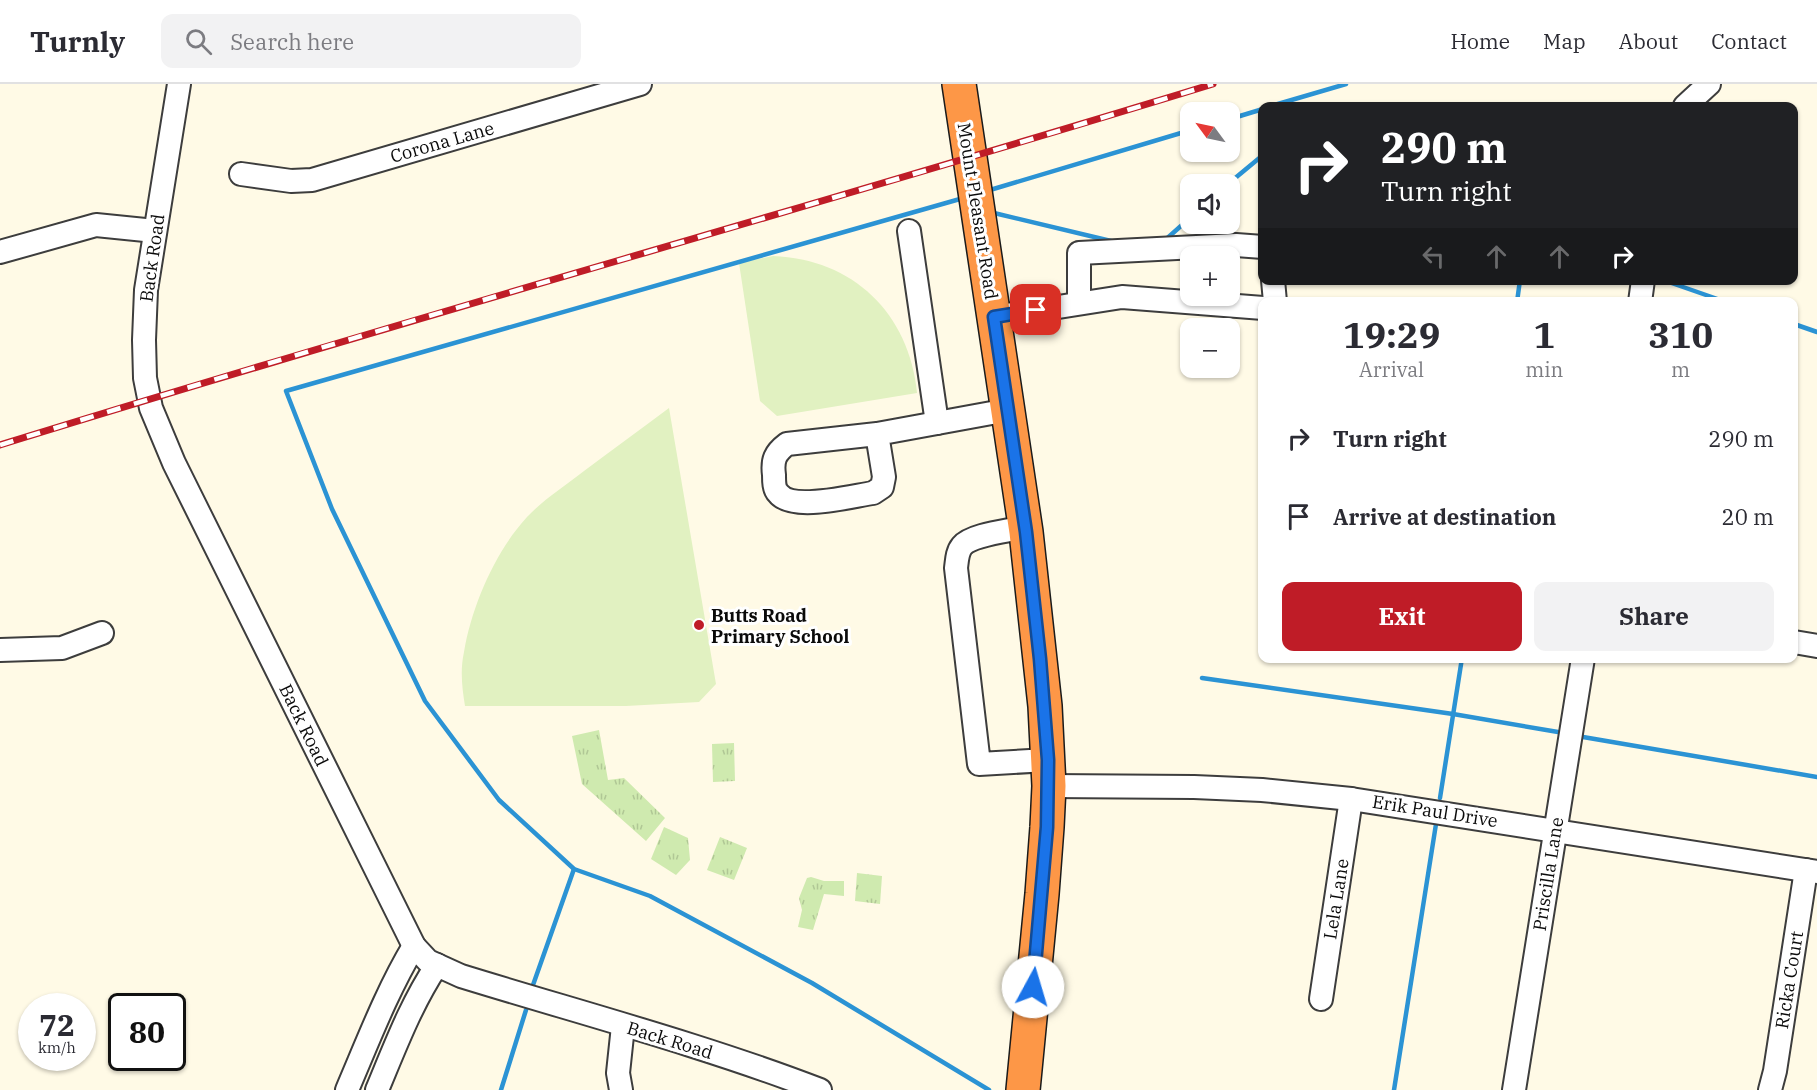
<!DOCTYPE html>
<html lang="en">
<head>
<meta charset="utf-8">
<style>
  :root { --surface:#fff; --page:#f2f2f3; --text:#2b2b33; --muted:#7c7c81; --line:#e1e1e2; --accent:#bf1c27 }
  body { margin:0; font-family:"IBM Plex Serif",serif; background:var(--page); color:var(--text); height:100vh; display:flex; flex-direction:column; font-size:22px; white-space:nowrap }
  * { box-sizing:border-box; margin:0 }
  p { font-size:20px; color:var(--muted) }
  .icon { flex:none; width:33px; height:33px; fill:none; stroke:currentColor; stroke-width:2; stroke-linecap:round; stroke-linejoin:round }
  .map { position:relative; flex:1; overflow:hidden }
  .panel { position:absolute; left:1258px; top:213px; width:540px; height:366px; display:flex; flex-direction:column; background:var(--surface); border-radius:12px; box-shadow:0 2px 4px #0004 }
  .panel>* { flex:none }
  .hud { position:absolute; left:1258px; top:18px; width:540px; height:183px; border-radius:12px; box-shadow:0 2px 4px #0004; background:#202124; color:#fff; overflow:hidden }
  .needle { width:39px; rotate:303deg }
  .fabs { position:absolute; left:1180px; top:18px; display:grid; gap:12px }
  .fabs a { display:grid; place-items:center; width:60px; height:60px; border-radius:12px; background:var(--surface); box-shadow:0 2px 4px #0004; font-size:30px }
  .speed { position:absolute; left:18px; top:909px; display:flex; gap:12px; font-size:30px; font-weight:700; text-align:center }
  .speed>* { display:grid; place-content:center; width:78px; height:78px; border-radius:50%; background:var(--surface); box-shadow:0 2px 4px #0004; line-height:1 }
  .speed small { font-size:15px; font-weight:400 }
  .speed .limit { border:3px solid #111; border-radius:9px; background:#fff; color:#111 }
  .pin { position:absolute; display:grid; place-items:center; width:51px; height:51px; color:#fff; margin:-26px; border-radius:12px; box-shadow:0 3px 9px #0006 }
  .me { position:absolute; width:66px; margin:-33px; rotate:6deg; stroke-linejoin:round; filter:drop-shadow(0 0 4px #0008) }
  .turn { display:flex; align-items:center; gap:21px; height:126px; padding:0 24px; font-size:27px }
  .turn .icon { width:78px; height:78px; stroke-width:2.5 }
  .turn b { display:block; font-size:42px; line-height:51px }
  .lanes { display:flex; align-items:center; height:57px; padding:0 24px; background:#0003; justify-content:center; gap:30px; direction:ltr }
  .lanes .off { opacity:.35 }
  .eta { display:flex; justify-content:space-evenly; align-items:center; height:102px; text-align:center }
  .eta b { font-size:36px; font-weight:700; line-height:42px }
  .action { display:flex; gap:12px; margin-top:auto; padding:12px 24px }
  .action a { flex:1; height:69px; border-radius:12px; background:var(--accent); color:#fff; font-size:24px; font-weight:700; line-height:69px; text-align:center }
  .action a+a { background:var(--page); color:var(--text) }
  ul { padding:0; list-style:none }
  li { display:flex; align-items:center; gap:18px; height:78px; padding:0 24px }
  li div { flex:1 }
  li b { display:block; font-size:22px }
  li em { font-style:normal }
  header { display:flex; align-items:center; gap:36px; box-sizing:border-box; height:84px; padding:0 30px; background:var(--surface); border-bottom:2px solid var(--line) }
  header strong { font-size:28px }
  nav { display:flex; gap:33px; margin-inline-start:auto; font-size:21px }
  .search { width:420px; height:54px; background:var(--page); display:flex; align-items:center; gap:15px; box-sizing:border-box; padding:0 21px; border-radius:12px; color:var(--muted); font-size:22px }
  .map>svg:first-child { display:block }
  .park { fill:url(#park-tufts) }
  .pitch { fill:#e1f1c1 }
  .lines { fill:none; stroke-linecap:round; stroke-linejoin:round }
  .stream { stroke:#2b93d4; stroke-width:4.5 }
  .minor-casing { stroke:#3d3d3d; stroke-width:26 }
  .highway-casing { stroke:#1b1b1b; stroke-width:36 }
  .minor { stroke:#fff; stroke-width:22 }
  .highway { stroke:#fd9747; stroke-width:33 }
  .rail-casing { stroke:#bf1c27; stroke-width:7 }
  .rail { stroke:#fff; stroke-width:4.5; stroke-dasharray:14; stroke-linecap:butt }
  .route-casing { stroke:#114b97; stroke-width:15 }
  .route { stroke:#1a73e8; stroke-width:10 }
  .poi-dot { fill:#bf1c27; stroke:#fff; stroke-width:2 }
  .labels { text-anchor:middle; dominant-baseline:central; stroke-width:6; stroke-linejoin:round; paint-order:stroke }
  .street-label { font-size:18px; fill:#0a0a0a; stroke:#fff }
  .poi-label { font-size:18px; font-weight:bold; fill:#0a0a0a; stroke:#fff; text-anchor:start }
</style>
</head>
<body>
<header>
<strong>Turnly</strong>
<div class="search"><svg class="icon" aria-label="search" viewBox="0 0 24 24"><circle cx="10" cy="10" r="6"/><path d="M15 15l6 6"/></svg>Search here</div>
<nav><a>Home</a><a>Map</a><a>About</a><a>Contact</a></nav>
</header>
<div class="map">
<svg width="1817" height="1006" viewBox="0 0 1817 1006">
  <defs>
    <pattern id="park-tufts" width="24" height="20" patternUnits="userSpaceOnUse" patternTransform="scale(1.5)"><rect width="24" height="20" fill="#cfeaaf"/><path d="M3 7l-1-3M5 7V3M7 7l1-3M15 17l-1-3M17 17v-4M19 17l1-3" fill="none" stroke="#b0c795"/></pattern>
  </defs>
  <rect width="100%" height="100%" fill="#fffae6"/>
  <g class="park">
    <polygon points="599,646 608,696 624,694 665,734 646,757 582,700 572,652"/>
    <polygon points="734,659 735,697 713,698 712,660"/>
    <polygon points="664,743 688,754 690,776 676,791 651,775"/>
    <polygon points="720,753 747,764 734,796 707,786"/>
    <polygon points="857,789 882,792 880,820 855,817"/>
    <polygon points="811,793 824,797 844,797 844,812 824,810 813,846 798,843 802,826 799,814 807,794"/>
  </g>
  <g class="pitch">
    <path d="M 773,172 C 853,175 909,229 917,309 L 777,332 L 760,317 L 739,179 Z"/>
    <path d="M 669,324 L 716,600 L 699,618 L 626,622 L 465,622 C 462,604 460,586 464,568 C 472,521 495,468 527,433 C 544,415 565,402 584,387 C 612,366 641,345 669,324 Z"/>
  </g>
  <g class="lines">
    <g class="stream">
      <polyline points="1271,22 1346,0"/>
      <polyline points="1230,35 1263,25"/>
      <polyline points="1228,100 1263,71"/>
      <polyline points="990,106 1191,46"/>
      <polyline points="960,115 286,307 332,425 425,617 499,716 574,785 650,812 812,899 989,1006"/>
      <polyline points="994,129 1111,157"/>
      <polyline points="1164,157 1191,133"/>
      <polyline points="1663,196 1726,218"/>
      <polyline points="1517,218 1520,196"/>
      <polyline points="1794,240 1817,248"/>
      <polyline points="1202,594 1453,630 1558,648"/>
      <polyline points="1583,653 1817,693"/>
      <polyline points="1440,714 1462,574"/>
      <polyline points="533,901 574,785"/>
      <polyline points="501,1006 526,926"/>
      <polyline points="1394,1006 1436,740"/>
    </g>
    <g class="minor-casing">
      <g id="minor">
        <path d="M 179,0 L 146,206 L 144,256 L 145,294 L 151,324 L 174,379 L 414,862 L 428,877 L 461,892 C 581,929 703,961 820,1006"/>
        <polyline points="1685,22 1709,0"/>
        <polyline points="241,90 291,97 312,96 640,0"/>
        <polyline points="909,147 937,339"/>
        <polyline points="0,168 96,141 155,147"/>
        <polyline points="1273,196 1275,218"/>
        <polyline points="1640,218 1643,196"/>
        <polyline points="1079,219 1079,169 1236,161 1263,163"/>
        <polyline points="994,233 1122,213 1263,224"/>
        <path d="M 877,350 L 884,393 L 882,403 L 873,409 C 852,412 792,428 778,409 C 774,405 774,397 774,391 C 772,376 775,369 787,360 L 877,350 L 1008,326"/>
        <path d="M 1025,443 C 1010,447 972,450 962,462 C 957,468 957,477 956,484 L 979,680 L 1048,676"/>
        <polyline points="1794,558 1817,562"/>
        <polyline points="0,566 62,564 102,549"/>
        <polyline points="1049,702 1194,703 1262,706 1351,715 1817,788"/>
        <polyline points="1321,915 1351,715"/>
        <path d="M 347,1006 C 368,957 387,907 414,862"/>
        <path d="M 377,1006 C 395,963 411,920 437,881"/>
        <polyline points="621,1006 618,989 623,942"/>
        <polyline points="1514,1006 1583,574"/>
        <polyline points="1770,1006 1775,987 1806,786"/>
      </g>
    </g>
    <g class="highway-casing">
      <polyline id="highway" points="959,0 1026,448 1045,622 1049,702 1047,743 1042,810 1023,1006"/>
    </g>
    <use href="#minor" class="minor"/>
    <use href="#highway" class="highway"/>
    <g class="rail-casing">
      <path id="rail" d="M 0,361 C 403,236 809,124 1213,0"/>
    </g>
    <use href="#rail" class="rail"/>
  </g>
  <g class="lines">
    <g class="route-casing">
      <polyline id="route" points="1033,903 1047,743 1048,676 1040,575 1026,448 994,233 1036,226"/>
    </g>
    <use href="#route" class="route"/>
  </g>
  <circle class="poi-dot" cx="699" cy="541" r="6"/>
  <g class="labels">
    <g class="street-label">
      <text transform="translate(442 58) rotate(-16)">Corona Lane</text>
      <text transform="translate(978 127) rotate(81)">Mount Pleasant Road</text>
      <text transform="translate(152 174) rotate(-82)">Back Road</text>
      <text transform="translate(304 641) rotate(64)">Back Road</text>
      <text transform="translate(1435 727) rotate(9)">Erik Paul Drive</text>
      <text transform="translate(1548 790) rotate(-81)">Priscilla Lane</text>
      <text transform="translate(1336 815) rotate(-81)">Lela Lane</text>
      <text transform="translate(1789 896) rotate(-81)">Ricka Court</text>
      <text transform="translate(670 956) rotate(17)">Back Road</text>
    </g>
    <g class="poi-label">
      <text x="711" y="531">Butts Road<tspan x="711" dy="21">Primary School</tspan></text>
    </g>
  </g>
</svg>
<div class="fabs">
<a><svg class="needle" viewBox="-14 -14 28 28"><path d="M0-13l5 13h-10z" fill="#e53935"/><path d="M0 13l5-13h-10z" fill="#7c7c81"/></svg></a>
<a><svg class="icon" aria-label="sound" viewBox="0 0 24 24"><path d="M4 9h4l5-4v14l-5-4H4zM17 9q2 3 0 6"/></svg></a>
<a>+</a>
<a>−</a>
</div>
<div class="speed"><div>72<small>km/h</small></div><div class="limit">80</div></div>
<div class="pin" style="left:1036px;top:226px;background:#d93025"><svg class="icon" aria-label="arrive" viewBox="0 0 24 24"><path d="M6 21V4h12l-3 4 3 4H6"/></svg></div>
<svg class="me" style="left:1033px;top:903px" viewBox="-20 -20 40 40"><circle r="19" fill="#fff"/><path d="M0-13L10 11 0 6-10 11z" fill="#1a73e8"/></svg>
<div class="hud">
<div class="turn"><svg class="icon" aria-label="right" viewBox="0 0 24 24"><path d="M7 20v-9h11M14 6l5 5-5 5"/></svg><div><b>290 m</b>Turn right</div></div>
<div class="lanes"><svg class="icon off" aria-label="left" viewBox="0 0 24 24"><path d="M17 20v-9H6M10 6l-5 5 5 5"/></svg><svg class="icon off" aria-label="ahead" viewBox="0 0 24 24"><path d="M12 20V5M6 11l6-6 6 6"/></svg><svg class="icon off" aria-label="ahead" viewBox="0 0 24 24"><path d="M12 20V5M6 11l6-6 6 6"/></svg><svg class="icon" aria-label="right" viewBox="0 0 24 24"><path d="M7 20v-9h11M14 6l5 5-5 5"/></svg></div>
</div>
<section class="panel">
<div class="eta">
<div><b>19:29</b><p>Arrival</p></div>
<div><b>1</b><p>min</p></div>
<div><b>310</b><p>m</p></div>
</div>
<ul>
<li><svg class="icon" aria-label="right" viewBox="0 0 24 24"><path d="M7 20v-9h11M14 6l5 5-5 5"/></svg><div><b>Turn right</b></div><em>290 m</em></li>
<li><svg class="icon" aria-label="arrive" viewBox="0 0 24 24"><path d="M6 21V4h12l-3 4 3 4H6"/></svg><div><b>Arrive at destination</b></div><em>20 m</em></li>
</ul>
<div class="action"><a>Exit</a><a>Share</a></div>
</section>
</div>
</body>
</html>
